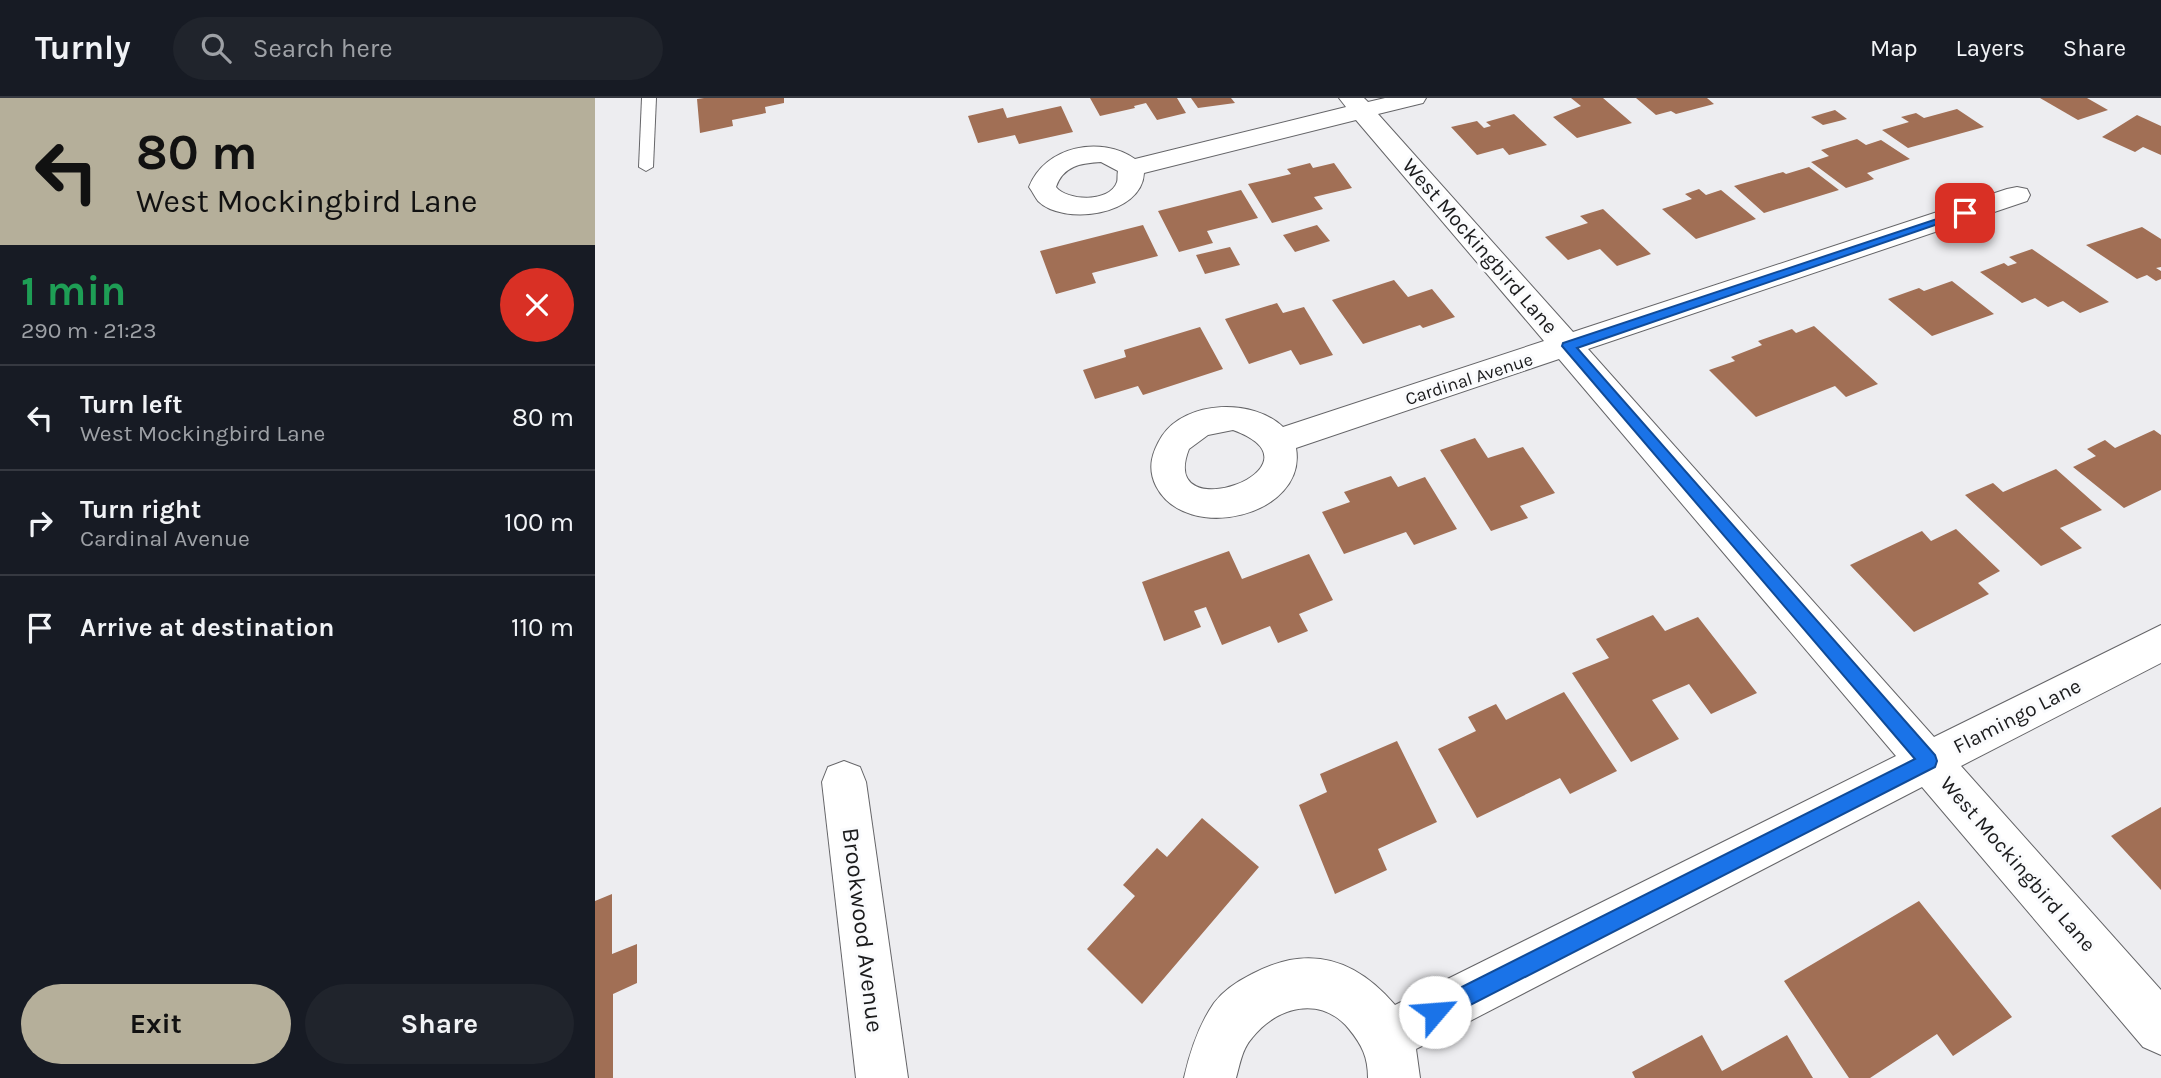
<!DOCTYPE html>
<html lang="en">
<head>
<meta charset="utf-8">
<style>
  :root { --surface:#171b24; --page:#20242c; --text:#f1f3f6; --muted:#9ea1a6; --line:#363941; --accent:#b5af9a }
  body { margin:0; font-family:Karla,sans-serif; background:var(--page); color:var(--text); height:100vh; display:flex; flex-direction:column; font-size:26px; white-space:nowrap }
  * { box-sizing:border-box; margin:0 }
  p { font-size:23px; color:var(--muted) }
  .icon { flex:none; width:38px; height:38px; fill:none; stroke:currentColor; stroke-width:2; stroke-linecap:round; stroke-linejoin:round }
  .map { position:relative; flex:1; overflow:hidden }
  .details { display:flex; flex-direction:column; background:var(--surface); width:595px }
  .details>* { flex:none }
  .hud { background:#b5af9a; color:#111; overflow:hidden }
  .pin { position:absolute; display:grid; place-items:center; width:60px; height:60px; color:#fff; margin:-30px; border-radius:14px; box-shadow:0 4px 10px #0006 }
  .me { position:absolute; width:77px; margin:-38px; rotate:63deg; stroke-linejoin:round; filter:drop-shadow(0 0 5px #0008) }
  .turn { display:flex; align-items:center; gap:24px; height:147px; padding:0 21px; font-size:32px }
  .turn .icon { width:91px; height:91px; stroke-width:2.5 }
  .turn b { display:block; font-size:49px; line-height:60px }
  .round { display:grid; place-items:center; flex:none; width:74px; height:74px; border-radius:37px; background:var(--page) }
  .head { display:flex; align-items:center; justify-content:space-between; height:119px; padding:0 21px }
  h1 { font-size:42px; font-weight:700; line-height:52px; color:#1e9e55 }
  .action { display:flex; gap:14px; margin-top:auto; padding:14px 21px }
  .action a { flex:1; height:80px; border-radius:42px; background:var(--accent); color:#111; font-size:28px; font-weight:700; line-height:80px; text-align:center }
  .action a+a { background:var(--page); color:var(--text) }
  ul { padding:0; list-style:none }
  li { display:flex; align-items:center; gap:21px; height:105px; padding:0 21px; border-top:2px solid var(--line) }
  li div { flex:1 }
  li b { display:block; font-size:26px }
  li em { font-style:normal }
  header { display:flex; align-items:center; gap:42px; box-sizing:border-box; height:98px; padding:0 35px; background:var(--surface); border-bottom:2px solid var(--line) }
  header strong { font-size:33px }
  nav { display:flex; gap:38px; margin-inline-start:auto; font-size:24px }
  .search { width:490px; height:63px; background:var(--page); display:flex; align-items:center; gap:18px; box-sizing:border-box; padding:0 24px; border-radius:38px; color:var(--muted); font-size:26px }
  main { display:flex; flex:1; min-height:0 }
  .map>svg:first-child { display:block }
  .building { fill:#a16f55 }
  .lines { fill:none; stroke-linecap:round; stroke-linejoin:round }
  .lane-casing { stroke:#656568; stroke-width:2 }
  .street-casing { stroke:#656568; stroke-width:2 }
  .lane { fill:#fff; fill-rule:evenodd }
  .street { fill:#fff; fill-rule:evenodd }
  .route { fill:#1a73e8; stroke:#114b97; stroke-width:2 }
  .labels { text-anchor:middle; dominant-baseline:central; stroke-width:6; stroke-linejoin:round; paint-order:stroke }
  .far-street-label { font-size:18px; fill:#1b1b1c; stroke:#fafbfd }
  .street-label { font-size:21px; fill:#1b1b1c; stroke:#fafbfd }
  .near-street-label { font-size:24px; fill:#1b1b1c; stroke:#fafbfd }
</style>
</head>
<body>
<header>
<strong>Turnly</strong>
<div class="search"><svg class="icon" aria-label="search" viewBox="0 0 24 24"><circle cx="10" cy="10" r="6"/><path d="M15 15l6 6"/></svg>Search here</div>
<nav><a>Map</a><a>Layers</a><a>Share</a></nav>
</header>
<main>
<section class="details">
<div class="hud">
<div class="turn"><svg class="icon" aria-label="left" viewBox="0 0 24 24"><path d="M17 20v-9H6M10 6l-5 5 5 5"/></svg><div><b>80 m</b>West Mockingbird Lane</div></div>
</div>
<div class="head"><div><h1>1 min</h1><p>290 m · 21:23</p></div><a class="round" style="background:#d93025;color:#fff"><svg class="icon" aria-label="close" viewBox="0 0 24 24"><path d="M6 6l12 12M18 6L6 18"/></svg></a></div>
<ul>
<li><svg class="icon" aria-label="left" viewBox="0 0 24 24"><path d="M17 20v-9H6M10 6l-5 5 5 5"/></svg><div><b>Turn left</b><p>West Mockingbird Lane</p></div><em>80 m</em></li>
<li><svg class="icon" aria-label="right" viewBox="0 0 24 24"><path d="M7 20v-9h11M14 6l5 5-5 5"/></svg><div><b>Turn right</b><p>Cardinal Avenue</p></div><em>100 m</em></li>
<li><svg class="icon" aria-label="arrive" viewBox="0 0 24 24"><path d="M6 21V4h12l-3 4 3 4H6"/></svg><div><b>Arrive at destination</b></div><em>110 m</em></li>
</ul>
<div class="action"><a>Exit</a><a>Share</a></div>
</section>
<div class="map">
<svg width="1566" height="980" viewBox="0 0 1566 980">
  <rect width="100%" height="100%" fill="#ededf0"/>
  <g class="building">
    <polygon points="109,0 189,0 189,5 170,9 171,15 137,22 138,28 105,35 102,1"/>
    <polygon points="495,0 582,0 591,15 562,22 551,5 539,8 540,10 505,18"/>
    <polygon points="596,0 636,0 640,5 603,10"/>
    <polygon points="976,0 1008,0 1037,25 982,40 958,19 986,8"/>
    <polygon points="1041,0 1112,0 1119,6 1081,16 1076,13 1061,17"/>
    <polygon points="1445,0 1492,0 1513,12 1483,22"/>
    <polygon points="466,8 478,34 424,46 420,37 383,45 373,18 408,10 412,20"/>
    <polygon points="1362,11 1389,29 1313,50 1287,32 1314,24 1306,19 1321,15 1329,20"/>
    <polygon points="1240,12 1252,21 1228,27 1216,19"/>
    <polygon points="919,16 952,47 914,57 908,50 882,57 856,29 882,23 889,30 896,28 891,24"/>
    <polygon points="1542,17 1566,28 1566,57 1548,49 1540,54 1507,39"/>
    <polygon points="1262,41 1271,47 1286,42 1315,61 1272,75 1279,81 1251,90 1216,64 1234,58 1226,52"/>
    <polygon points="715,65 718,70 739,65 757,90 719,99 728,111 677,125 653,86 696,76 692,71"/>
    <polygon points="1214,69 1244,92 1169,115 1139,88 1188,74 1191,76"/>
    <polygon points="1104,91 1111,97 1126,92 1161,121 1101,141 1067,111 1097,101 1090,96"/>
    <polygon points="646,92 663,120 612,133 618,145 584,154 563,113"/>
    <polygon points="1008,111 1056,156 1022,168 1005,151 973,162 950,139 993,125 985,118"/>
    <polygon points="548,127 563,158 497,175 501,185 461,196 445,153"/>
    <polygon points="722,127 735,143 700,154 688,137"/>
    <polygon points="1547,129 1566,141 1566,169 1561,170 1566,173 1566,181 1561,183 1552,177 1542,181 1491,147"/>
    <polygon points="635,149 645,167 610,176 601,157"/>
    <polygon points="1437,151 1514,204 1485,215 1468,203 1453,209 1440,200 1427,205 1385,174 1409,165 1413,168 1422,165 1414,159"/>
    <polygon points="799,182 813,199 837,191 860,219 828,230 825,227 768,246 737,202"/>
    <polygon points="1357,183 1399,216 1337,238 1293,201 1324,190 1329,193"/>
    <polygon points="682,205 688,215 709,209 738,257 705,267 696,252 654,266 630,221"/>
    <polygon points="1219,228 1283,286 1251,299 1240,288 1161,319 1114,272 1140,263 1136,259 1167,247 1163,243 1197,231 1201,235"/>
    <polygon points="605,229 628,271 548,297 543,288 500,301 488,272 531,259 529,252"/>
    <polygon points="1559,332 1566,337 1566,392 1529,410 1478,369 1501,358 1492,351 1510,342 1520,350"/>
    <polygon points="880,340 893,360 928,349 960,395 925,408 933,420 896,433 845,352"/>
    <polygon points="1461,371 1507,412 1465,430 1487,450 1446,468 1370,397 1398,385 1408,394"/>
    <polygon points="796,378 803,389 830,379 862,431 819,447 811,434 749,456 727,414 755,404 749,394"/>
    <polygon points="1361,431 1405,473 1383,485 1394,496 1319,534 1255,467 1327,433 1336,443"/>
    <polygon points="634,453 647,481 714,456 738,502 704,516 713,533 683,545 675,528 627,547 611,509 599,513 606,529 569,543 547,484"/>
    <polygon points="1058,517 1070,533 1103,519 1162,595 1116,616 1094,586 1057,602 1084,641 1036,664 977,575 1014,560 1001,541"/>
    <polygon points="969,594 1022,673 975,696 965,680 882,720 843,651 881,633 873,619 901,606 911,622"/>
    <polygon points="802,643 842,724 783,751 792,772 740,796 704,707 732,694 725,676"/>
    <polygon points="1566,709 1566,792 1516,738"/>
    <polygon points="607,720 664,769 547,906 492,851 540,798 528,787 562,750 572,759"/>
    <polygon points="17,796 17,856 42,846 42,885 18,896 18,980 0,980 0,803"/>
    <polygon points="1324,803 1417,919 1358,958 1342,936 1275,980 1254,980 1189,883"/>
    <polygon points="1107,937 1127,973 1192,937 1218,980 1040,980 1037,974"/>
  </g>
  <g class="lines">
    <g class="lane-casing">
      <polygon id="lane" points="47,0 61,0 58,69 51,73 44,69"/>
    </g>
    <g class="street-casing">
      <g id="street">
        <path d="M 744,0 L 769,0 L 773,4 L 790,0 L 831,0 L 828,5 L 783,16 L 978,234 L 1412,91 L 1422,89 L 1432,91 L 1435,97 L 1432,103 L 993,251 L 1339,639 L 1566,527 L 1566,565 L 1366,668 L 1566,892 L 1566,957 L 1548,949 L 1327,689 L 821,951 L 825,980 L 773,980 C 773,959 767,947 754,931 C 726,897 682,908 657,940 C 647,951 645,966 641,980 L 589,980 C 595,954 603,928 619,905 C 629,892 643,883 657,876 C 713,846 760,860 800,907 L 1301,658 L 964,261 L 701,350 C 713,418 591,447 561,388 C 552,370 557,354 567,338 C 591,302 658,300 688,329 L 949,243 L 761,22 L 549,75 C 547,118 468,128 443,103 C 440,99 437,93 434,89 C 450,48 506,37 540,61 L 751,9 ZM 506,64 L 523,73 C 522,77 523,81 522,84 C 515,105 472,103 461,89 C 468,68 486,65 506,64 ZM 638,332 C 739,369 561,434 594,351 L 613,337 Z"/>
        <polygon points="249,663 265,669 271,684 313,980 261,980 227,684 233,669"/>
      </g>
    </g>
    <use href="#lane" class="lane"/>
    <use href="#street" class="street"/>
  </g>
  <polygon class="route" points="1366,113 1375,115 982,250 1340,657 1342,663 1340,669 848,921 840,924 833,921 830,914 833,906 1320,661 967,248 968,245"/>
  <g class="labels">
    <g class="far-street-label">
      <text transform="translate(874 281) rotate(-18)">Cardinal Avenue</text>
    </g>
    <g class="street-label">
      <text transform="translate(885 148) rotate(49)">West Mockingbird Lane</text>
      <text transform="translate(1422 618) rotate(-27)">Flamingo Lane</text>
      <text transform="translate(1423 766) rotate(49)">West Mockingbird Lane</text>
    </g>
    <g class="near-street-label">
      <text transform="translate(268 832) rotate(83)">Brookwood Avenue</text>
    </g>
  </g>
</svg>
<div class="pin" style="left:1370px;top:115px;background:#d93025"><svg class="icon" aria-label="arrive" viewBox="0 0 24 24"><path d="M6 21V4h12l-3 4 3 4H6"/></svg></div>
<svg class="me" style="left:840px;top:914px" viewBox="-20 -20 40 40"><circle r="19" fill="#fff"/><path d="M0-13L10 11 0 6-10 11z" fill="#1a73e8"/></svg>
</div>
</main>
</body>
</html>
